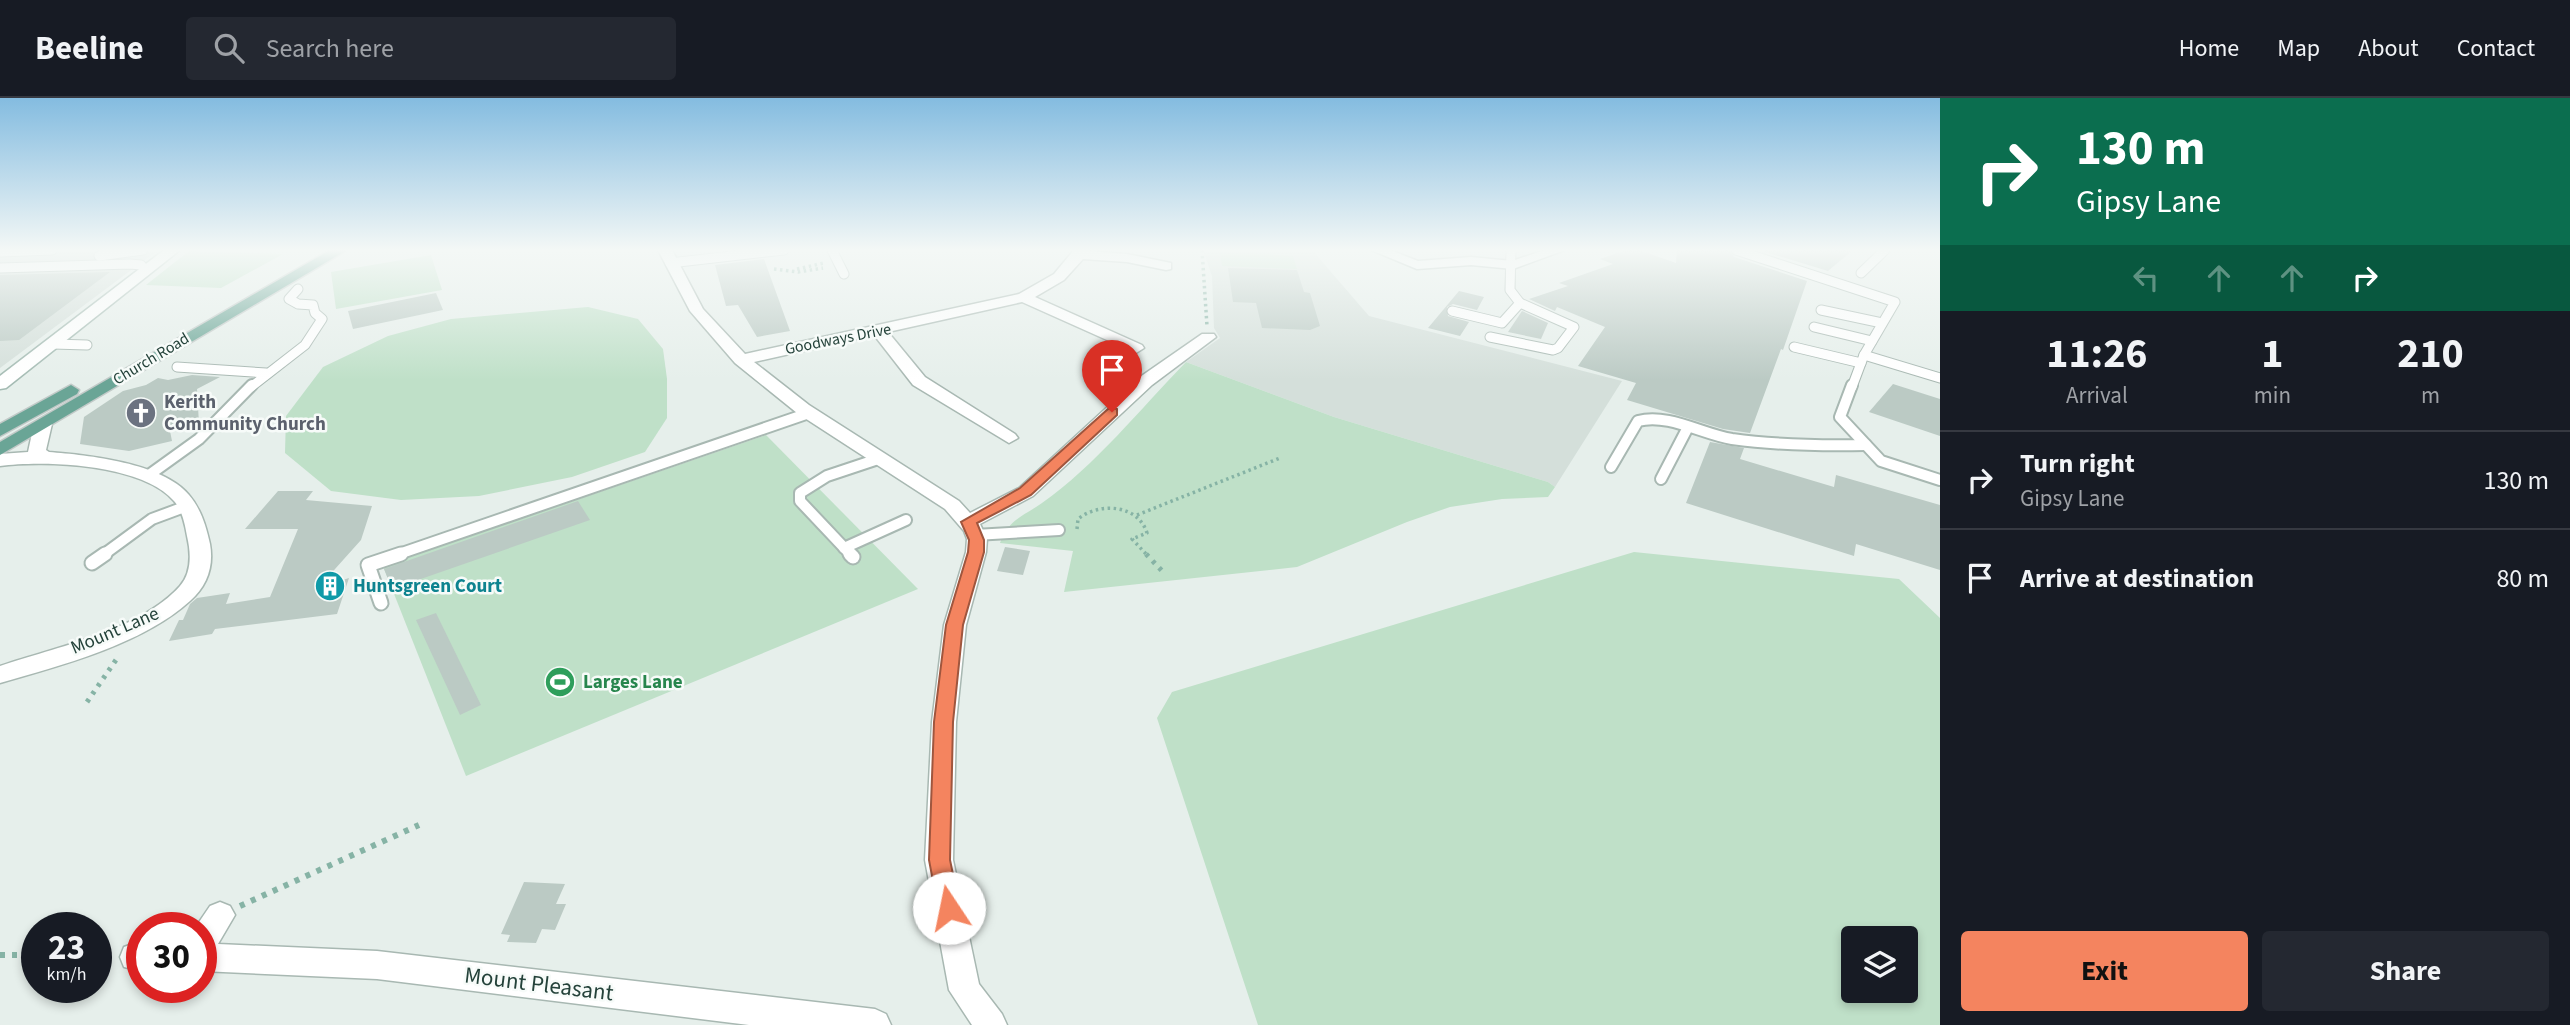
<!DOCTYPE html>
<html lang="en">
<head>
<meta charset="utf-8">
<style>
  :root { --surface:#171b24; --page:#242831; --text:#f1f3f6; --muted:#9ea1a6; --line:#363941; --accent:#f4845f }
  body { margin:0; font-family:"Source Sans 3",sans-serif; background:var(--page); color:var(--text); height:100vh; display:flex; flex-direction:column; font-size:26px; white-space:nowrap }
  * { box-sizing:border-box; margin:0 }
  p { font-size:23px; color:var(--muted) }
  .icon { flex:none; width:38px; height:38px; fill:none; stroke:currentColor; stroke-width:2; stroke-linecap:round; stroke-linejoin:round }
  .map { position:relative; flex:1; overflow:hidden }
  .side { display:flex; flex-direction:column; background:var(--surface); width:630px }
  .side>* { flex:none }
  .banner { background:#0b6e4f; color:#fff; overflow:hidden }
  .tools { position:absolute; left:1841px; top:828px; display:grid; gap:14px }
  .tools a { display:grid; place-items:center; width:77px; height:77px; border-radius:7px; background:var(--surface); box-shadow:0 4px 10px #0003; font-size:35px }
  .speed { position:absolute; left:21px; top:814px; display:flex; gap:14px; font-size:35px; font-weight:700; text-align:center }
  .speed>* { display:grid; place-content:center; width:91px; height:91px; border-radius:50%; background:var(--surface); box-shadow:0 4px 10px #0003; line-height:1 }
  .speed small { font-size:18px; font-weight:400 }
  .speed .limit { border:10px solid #d22; background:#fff; color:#111 }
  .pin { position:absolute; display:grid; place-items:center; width:60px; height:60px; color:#fff; margin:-72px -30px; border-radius:50% 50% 50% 0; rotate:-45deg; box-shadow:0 0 7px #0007 }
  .pin .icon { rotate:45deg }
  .me { position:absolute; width:77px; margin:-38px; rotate:349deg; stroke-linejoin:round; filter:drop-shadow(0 0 5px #0008) }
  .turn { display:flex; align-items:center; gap:24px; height:147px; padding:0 21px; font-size:32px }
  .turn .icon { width:91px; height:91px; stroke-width:2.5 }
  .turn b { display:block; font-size:49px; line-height:60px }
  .lanes { display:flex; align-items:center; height:66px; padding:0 21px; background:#0003; justify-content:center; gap:35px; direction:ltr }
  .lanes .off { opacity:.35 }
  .eta { display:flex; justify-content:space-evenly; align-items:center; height:119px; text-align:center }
  .eta b { font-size:42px; font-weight:700; line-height:49px }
  .cta { display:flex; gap:14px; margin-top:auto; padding:14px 21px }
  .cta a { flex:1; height:80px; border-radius:7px; background:var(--accent); color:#111; font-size:28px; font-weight:700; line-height:80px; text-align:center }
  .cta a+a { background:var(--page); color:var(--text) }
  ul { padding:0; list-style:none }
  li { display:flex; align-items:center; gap:21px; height:98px; padding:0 21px; border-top:2px solid var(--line) }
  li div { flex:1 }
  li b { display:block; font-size:26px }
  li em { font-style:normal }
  header { display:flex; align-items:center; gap:42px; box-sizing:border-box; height:98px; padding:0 35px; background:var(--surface); border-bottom:2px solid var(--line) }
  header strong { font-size:33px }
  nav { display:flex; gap:38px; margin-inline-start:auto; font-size:24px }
  .search { width:490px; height:63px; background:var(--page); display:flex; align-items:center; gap:18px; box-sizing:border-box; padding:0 24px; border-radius:7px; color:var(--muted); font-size:26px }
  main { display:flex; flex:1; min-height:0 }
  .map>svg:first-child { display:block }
  .built { fill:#d4dfda }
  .green { fill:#bfe0c8; fill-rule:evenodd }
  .building { fill:#bbcac4 }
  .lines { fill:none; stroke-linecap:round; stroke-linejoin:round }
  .lane-far2-casing { stroke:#a8b8b2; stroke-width:11 }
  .lane-far1-casing { stroke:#a8b8b2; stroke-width:14 }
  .lane-casing { stroke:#a8b8b2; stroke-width:17 }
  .street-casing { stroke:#a8b8b2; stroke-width:3 }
  .secondary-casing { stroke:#a4bbb3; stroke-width:3 }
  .primary-casing { stroke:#c2cac8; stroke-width:3 }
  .path-far2 { stroke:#86b3a5; stroke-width:3.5; stroke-dasharray:2.5 3.5; stroke-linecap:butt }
  .path-far1 { stroke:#86b3a5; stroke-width:5; stroke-dasharray:3.5 6; stroke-linecap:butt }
  .path { stroke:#86b3a5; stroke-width:6; stroke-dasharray:5 7; stroke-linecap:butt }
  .lane-far2 { stroke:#fff; stroke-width:9 }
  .lane-far1 { stroke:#fff; stroke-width:10 }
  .lane { stroke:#fff; stroke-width:13 }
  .street { fill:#fff; fill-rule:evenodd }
  .secondary { fill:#fff; fill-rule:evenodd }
  .primary { fill:#6aa596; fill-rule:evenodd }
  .route { fill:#f4845f; stroke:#9f563e; stroke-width:2 }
  .labels { text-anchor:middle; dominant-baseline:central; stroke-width:5; stroke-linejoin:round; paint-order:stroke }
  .far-street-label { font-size:16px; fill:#24423a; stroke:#f7fbf9 }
  .worship-label { font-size:19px; font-weight:bold; fill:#5b616d; stroke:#f7fbf9; text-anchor:start }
  .culture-label { font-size:19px; font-weight:bold; fill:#0d838f; stroke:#f7fbf9; text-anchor:start }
  .street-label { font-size:19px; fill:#24423a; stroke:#f7fbf9 }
  .leisure-label { font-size:19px; font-weight:bold; fill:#27864d; stroke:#f7fbf9; text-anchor:start }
  .near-street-label { font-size:23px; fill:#24423a; stroke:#f7fbf9 }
</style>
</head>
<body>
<header>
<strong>Beeline</strong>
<div class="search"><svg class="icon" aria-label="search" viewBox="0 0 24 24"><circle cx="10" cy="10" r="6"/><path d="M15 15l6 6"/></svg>Search here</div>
<nav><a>Home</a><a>Map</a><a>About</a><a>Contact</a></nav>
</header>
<main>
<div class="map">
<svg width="1940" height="927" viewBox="0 0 1940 927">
  <rect width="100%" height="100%" fill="#e6efeb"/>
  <g class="built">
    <polygon points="0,152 158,152 0,270"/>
    <polygon points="1203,152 1312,152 1369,218 1622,283 1555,389 1548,384 1334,319 1186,264 1220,240 1214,230 1212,178"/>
  </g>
  <g class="green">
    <polygon points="189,153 283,156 221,190 146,187"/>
    <polygon points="1220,154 1293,158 1297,171 1222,168"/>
    <polygon points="431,157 442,192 336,211 331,174"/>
    <polygon points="588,209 638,221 663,251 667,281 667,320 645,354 572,379 479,398 401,402 331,393 285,355 286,318 323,269 388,238 451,221"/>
    <path d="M 1186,264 L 1334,319 L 1548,384 L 1555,389 L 1548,399 L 1502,401 L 1450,409 L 1407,424 L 1297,469 L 1064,494 L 1073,453 L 1000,445 C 1009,421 1022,419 1042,405 C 1096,367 1140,311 1186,264 Z"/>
    <polygon points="766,337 918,491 466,678 383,468"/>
    <path d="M 1634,454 L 1899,481 L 1940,520 L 1940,927 L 1258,927 L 1157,620 L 1172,594 ZM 1853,840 L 1906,840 L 1906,892 L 1853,892 Z"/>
  </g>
  <g class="building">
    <polygon points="1626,152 1639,152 1676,165 1677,152 1729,152 1734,159 1807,183 1783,252 1781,251 1750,335 1723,331 1627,302 1636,285 1578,268 1605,229 1557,209 1555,213 1529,201 1568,188 1559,185 1613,166 1600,161"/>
    <polygon points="1759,152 1853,152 1828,173"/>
    <polygon points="764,161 790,233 757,239 738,207 726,208 715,167"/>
    <polygon points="1228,170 1297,172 1304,194 1310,195 1320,228 1310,232 1262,230 1256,205 1233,204"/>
    <polygon points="110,174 19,242 0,243 0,177"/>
    <polygon points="1459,193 1484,199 1477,212 1453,206 1447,209 1448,218 1469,224 1460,238 1428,230"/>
    <polygon points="436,195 443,212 353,231 348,213"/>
    <polygon points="1522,213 1548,225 1541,241 1508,234"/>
    <polygon points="192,277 220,279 197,291 199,326 170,333 172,343 129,353 80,346 84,319 123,293 146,287 158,280 168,282"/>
    <polygon points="1893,286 1940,301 1940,338 1869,314"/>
    <polygon points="1710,344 1744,350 1740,361 1834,389 1836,377 1940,407 1940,472 1856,446 1854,458 1686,405"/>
    <polygon points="278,393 313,393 306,402 372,408 361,442 318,490 349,480 337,516 215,531 212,536 169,543 179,522 183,522 190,506 197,500 230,495 226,506 270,499 298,431 245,431"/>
    <polygon points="578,403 590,422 392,491 384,471"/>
    <polygon points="1005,449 1030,453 1023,477 997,473"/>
    <polygon points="436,515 481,607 460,617 416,522"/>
    <polygon points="524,784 565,786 556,806 566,806 555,832 542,831 536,845 507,844 510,837 501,836"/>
  </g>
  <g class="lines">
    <g class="lane-far2-casing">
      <g id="lane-far2">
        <polyline points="832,152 844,176"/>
        <polyline points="1736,152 1895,204 1864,257 1852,289"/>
        <polyline points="0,154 52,152"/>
        <polyline points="99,158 143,152"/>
        <polyline points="670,165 784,152"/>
        <polyline points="0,170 130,166 141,167 146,173"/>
        <polyline points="1861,175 1885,152"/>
        <polyline points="1821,212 1882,225"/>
        <polyline points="1452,213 1502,225 1520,205 1510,192 1511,152"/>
        <polyline points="1814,229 1872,243"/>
        <polyline points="1490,239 1553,252 1558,250 1574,229 1520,205"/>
        <polyline points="53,246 87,247"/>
        <polyline points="1794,249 1861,265"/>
        <polyline points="1864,257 1940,280"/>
        <polyline points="177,269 266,275"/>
        <polyline points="251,289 305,247 322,221 315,215 313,207 298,206 289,201 298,191"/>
      </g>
    </g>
    <g class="lane-far1-casing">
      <g id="lane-far1">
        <polyline points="1852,287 1840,319 1881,363 1940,382"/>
        <path d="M 1611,369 L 1638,323 C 1668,315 1702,336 1732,341 C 1776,347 1821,348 1866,347"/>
        <polyline points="149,377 199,341 252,287"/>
        <polyline points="1661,381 1687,331"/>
        <polyline points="975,437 1059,432"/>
        <polyline points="844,450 906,422"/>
        <polyline points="103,457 152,421 187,408"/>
        <polyline points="396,457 809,315"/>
        <polyline points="851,457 800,403 800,395 827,378 878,361"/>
      </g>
    </g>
    <g class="lane-casing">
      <g id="lane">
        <polyline points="850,456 853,459"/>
        <polyline points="92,465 105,456"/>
        <polyline points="381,505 368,467 401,456"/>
      </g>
    </g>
    <g class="street-casing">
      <g id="street">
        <polygon points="658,152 672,152 703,211 745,256 1019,196 1054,176 1074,152 1127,156 1171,165 1171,171 1166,172 1127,164 1083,161 1064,182 1035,199 1142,247 1144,250 1136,255 1022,204 888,234 925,279 1015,336 1018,340 1009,345 913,287 874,237 754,264 809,307 959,403 970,415 1019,390 1140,279 1202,236 1214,236 1216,239 1152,287 1033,398 980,426 987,441 986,454 966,527 956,624 953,762 979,886 1002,916 1007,927 972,927 949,892 925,762 932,624 944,527 966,454 967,441 964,433 945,411 797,315 735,265 690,213"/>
        <polygon points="1371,152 1390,152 1418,163 1471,159 1512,163 1545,152 1565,152 1513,171 1471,167 1417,171"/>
        <path d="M 43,321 L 52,326 L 46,352 L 49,354 C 88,357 163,365 189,397 C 201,411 206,428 210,446 C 214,468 207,488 190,503 C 143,546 60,568 0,585 L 0,568 C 55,549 140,533 180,488 C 192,474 191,455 187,438 C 185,426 182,412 174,403 C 142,366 45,362 0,368 L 0,356 L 28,354 L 34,326 Z"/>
        <polygon points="220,804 230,808 235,817 218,846 377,853 875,911 886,916 891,927 749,927 377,881 201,873 201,830 195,830 210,808"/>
        <polygon points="135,845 142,845 142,873 124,869 120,859 124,849"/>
      </g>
    </g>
    <g class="secondary-casing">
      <polygon id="secondary" points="164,152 180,152 6,290 0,291 0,278"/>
    </g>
    <g class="primary-casing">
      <g id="primary">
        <polygon points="330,152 347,152 0,357 0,344"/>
        <polygon points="71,287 79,292 77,296 0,338 0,326"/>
      </g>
    </g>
    <g class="path-far2">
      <polyline points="1202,152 1207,228"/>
      <polyline points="774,171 798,174 823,170"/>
      <polyline points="797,171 824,165"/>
      <polyline points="1137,417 1280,360"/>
      <path d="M 1077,431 L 1078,421 C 1099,404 1138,406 1147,435 L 1132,441 L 1147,457"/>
    </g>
    <g class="path-far1">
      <polyline points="1146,456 1164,475"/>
      <polyline points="87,604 118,559"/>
    </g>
    <g class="path">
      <polyline points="240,808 419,727"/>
      <polyline points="0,857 37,857"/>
      <polyline points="96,858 109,858"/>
    </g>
    <use href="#lane-far2" class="lane-far2"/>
    <use href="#lane-far1" class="lane-far1"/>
    <use href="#lane" class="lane"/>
    <use href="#street" class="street"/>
    <use href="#secondary" class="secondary"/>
    <use href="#primary" class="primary"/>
  </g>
  <linearGradient id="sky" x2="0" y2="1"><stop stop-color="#84bce0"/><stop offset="0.54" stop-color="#f4f8f6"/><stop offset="1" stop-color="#f4f8f6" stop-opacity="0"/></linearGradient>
  <rect width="1940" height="282" fill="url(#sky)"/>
  <polygon class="route" points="1112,310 1117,311 1117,317 1031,397 977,425 984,442 984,454 963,527 953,624 950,762 960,810 957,817 949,820 941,817 938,810 929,762 934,624 946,527 968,454 969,442 961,424 1020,390 1108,311"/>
  <defs>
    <g id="church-disc" transform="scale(1.575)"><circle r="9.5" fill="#6b7280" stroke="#f7fbf9"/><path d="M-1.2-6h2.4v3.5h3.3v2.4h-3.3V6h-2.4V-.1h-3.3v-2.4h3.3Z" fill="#fff"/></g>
    <g id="building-disc" transform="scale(1.575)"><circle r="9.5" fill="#0f9aa8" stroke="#f7fbf9"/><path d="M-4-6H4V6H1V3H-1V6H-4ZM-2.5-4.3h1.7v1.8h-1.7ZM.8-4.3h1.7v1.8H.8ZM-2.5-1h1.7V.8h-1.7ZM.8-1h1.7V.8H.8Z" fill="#fff"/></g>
    <g id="stadium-disc" transform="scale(1.575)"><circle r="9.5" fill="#2e9e5b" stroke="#f7fbf9"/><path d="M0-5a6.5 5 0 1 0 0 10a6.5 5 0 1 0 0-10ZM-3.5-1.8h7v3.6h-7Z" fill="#fff"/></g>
  </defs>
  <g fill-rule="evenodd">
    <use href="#church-disc" x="141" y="315"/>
    <use href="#building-disc" x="330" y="488"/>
    <use href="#stadium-disc" x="560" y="584"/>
  </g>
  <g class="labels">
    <g class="far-street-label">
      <text transform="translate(838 241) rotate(-11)">Goodways Drive</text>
      <text transform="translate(151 261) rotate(-31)">Church Road</text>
    </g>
    <g class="worship-label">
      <text x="164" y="304">Kerith<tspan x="164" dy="22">Community Church</tspan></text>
    </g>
    <g class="culture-label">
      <text x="353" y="488">Huntsgreen Court</text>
    </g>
    <g class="street-label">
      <text transform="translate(115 533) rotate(-23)">Mount Lane</text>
    </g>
    <g class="leisure-label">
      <text x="583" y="584">Larges Lane</text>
    </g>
    <g class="near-street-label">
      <text transform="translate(539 886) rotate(7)">Mount Pleasant</text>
    </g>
  </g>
</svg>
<div class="tools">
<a><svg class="icon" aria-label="layers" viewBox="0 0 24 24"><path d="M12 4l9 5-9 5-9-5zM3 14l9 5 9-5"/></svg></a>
</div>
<div class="speed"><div>23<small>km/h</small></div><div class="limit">30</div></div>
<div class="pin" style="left:1112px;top:314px;background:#d93025"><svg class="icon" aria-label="arrive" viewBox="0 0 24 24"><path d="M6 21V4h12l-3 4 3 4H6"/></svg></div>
<svg class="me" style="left:949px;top:810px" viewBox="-20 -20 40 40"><circle r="19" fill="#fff"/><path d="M0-13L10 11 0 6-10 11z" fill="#f4845f"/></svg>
</div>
<section class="side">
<div class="banner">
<div class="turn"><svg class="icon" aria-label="right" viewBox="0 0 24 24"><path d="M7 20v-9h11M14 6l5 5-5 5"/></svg><div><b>130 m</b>Gipsy Lane</div></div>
<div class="lanes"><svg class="icon off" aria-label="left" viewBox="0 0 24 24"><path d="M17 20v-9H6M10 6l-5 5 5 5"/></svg><svg class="icon off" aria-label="ahead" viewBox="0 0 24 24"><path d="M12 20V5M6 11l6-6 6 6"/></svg><svg class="icon off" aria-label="ahead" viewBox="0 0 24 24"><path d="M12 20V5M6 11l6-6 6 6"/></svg><svg class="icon" aria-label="right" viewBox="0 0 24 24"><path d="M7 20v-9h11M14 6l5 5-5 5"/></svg></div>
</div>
<div class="eta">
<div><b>11:26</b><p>Arrival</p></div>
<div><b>1</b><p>min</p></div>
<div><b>210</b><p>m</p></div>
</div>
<ul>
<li><svg class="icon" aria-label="right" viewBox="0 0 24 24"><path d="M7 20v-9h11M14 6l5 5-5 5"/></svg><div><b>Turn right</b><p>Gipsy Lane</p></div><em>130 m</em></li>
<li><svg class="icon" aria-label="arrive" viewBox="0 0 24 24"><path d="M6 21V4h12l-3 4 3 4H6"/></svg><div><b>Arrive at destination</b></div><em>80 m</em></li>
</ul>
<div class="cta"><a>Exit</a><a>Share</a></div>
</section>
</main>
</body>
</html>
